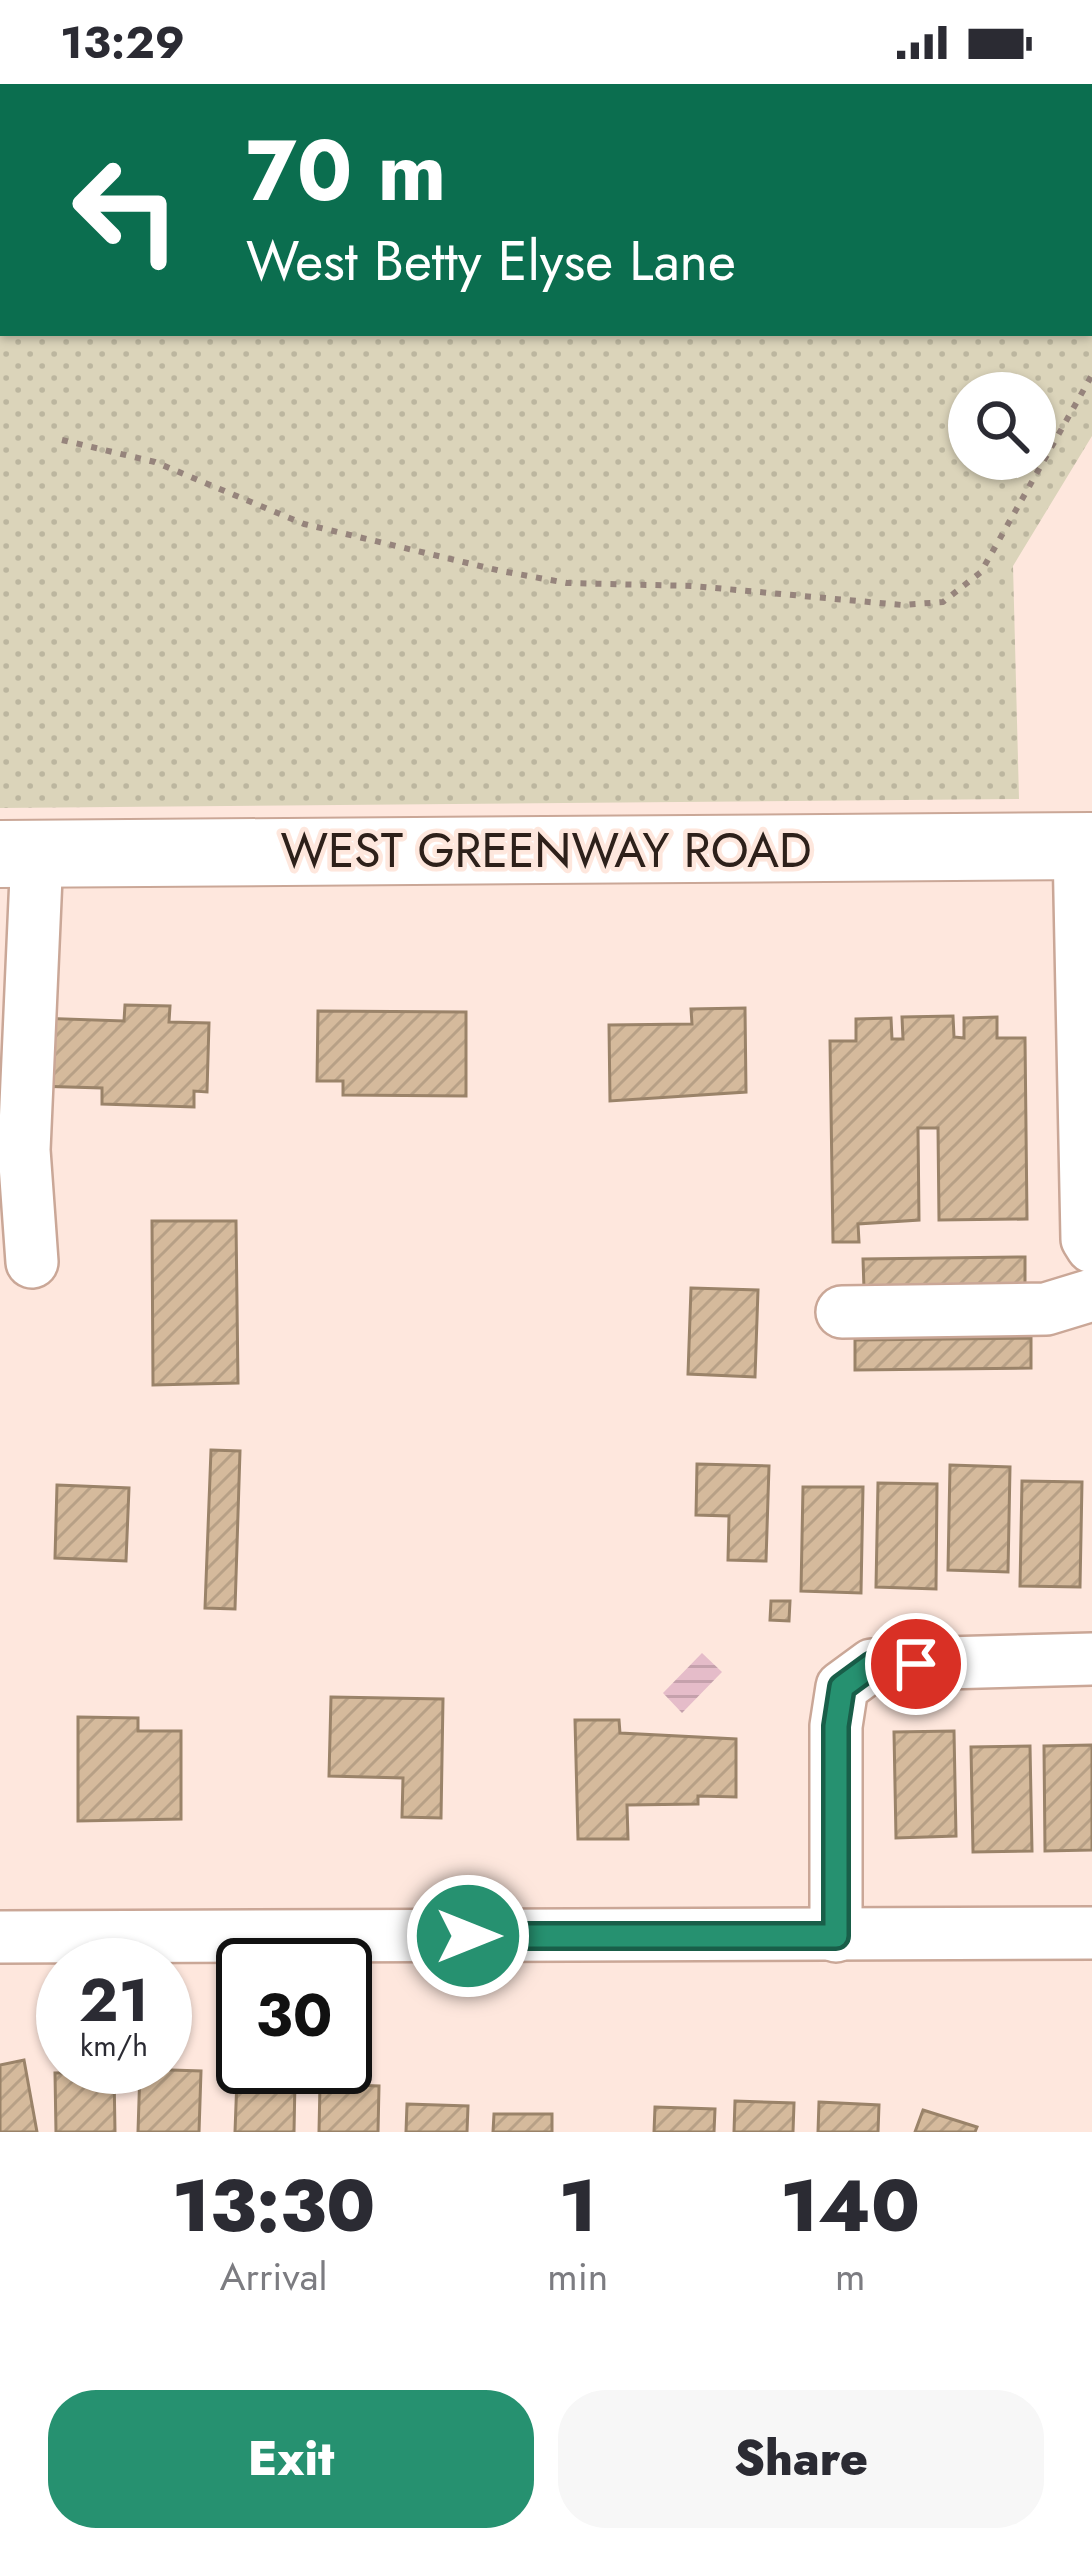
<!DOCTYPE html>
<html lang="en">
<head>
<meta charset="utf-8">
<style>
  :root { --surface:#fff; --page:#f7f7f7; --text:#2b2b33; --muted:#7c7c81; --accent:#269170 }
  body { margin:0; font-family:Jost,sans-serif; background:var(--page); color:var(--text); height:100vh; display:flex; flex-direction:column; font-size:45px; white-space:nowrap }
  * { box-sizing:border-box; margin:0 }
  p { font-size:39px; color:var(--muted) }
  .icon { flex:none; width:66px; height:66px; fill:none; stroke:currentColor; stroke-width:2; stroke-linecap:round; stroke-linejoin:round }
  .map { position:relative; height:2048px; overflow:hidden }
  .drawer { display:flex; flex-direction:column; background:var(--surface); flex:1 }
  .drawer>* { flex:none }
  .hud { position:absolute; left:0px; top:0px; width:1092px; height:252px; box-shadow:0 3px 9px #0004; background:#0b6e4f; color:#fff; overflow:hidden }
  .controls { position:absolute; left:948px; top:288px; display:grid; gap:24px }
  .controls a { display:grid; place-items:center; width:108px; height:108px; border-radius:50%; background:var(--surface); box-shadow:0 3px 9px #0004; font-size:60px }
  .speed { position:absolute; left:36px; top:1854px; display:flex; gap:24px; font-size:60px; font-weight:700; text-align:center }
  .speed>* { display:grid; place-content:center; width:156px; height:156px; border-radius:50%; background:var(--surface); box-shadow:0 3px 9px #0004; line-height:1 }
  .speed small { font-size:30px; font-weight:400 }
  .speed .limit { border:6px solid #111; border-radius:18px; background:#fff; color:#111 }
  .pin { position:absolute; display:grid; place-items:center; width:102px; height:102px; color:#fff; margin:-51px; border:6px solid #fff; border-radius:50%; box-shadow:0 3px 12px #0007 }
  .me { position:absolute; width:132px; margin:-66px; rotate:90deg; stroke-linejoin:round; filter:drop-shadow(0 0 9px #0008) }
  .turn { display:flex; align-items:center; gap:42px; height:252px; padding:0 48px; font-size:54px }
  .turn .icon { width:156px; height:156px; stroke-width:2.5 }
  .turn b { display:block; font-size:84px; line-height:102px }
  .eta { display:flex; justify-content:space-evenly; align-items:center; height:204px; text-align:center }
  .eta b { font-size:72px; font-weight:800; line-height:84px }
  .button { display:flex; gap:24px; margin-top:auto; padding:24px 48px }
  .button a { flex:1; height:138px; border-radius:48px; background:var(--accent); color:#fff; font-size:48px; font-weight:800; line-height:138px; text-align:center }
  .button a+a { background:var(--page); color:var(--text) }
  .status { display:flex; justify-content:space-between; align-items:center; height:84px; padding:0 60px; background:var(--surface); direction:ltr }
  .status svg { height:33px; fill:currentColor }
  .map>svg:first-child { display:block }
  .grass { fill:url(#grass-dots); fill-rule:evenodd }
  .water { fill:url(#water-rules) }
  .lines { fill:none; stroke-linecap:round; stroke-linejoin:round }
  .stream { stroke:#e5bcc9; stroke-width:10 }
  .building { fill:url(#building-hatch); stroke:#9a8369; stroke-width:3 }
  .minor-casing { stroke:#caa797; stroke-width:56 }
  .major-casing { stroke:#caa797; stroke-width:70 }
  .path { stroke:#96847c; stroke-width:6; stroke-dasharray:6 9; stroke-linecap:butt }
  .minor { stroke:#fff; stroke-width:51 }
  .major { stroke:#fff; stroke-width:66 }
  .route-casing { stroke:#195e49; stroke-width:30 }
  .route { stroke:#269170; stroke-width:21 }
  .labels { text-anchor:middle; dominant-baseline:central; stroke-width:9; stroke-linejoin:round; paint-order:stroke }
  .street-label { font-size:48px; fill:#2d201a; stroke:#fee7dd }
</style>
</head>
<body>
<div class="status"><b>13:29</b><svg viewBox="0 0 49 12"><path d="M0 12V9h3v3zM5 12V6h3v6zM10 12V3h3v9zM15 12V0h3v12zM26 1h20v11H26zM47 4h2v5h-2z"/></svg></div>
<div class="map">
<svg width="1092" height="2048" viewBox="0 0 1092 2048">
  <defs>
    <pattern id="grass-dots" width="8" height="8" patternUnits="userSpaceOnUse" patternTransform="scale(3)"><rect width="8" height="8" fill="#dbd4ba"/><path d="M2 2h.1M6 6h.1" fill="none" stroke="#bcb69f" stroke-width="1.8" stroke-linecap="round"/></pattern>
    <pattern id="water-rules" width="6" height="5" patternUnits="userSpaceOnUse" patternTransform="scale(3)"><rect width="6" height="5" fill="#e5bcc9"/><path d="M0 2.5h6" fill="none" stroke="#c5a1ac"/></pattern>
    <pattern id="building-hatch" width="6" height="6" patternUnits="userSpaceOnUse" patternTransform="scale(3)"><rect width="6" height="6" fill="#d5ba9c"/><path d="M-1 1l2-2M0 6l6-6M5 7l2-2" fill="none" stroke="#b7a086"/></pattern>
  </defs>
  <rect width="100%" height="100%" fill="#fee7dd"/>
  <path class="grass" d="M 0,0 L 1092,0 L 1092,352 L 1013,482 L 1019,715 L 0,724 ZM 3,3 L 1089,3 L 1089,249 L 3,249 ZM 969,309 L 1035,309 L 1035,375 L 969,375 Z"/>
  <polygon class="water" points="702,1569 722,1588 682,1629 663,1609"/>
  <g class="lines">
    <g class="stream">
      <polyline points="768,3 772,0"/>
      <polyline points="0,41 3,42"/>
    </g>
  </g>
  <g class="building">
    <polygon points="125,921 170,922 169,938 209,939 207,1008 194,1007 194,1023 102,1020 102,1004 35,1002 37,934 124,937"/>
    <polygon points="745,924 746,1008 610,1017 609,941 692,940 691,925"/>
    <polygon points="318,927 466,928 466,1012 343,1011 343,997 317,997"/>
    <polygon points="953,932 954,953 964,954 964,934 997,933 997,954 1025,954 1027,1135 939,1136 938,1044 918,1044 919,1136 858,1140 859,1158 833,1158 830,957 856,957 856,935 891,934 892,955 903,955 902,933"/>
    <polygon points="152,1137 236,1137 238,1299 153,1301"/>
    <polygon points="1025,1173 1025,1203 864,1205 863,1175"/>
    <polygon points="691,1204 758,1206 755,1293 688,1290"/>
    <polygon points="1031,1254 1031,1284 855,1286 855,1256"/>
    <polygon points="211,1366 240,1367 235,1525 205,1524"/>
    <polygon points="697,1380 769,1382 766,1477 728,1476 729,1432 696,1431"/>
    <polygon points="950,1381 1010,1383 1008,1488 948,1486"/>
    <polygon points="1022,1397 1082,1398 1080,1503 1020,1502"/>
    <polygon points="878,1399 937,1400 936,1505 876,1503"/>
    <polygon points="57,1401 129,1404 126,1477 55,1474"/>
    <polygon points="803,1403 863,1403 861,1509 801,1507"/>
    <polygon points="771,1517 790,1517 789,1537 770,1536"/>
    <polygon points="331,1613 443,1615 441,1734 402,1733 403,1694 329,1692"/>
    <polygon points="78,1633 138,1634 138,1647 181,1647 181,1735 78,1737"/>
    <polygon points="575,1636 619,1636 620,1649 736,1655 736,1713 698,1712 698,1720 627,1721 628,1755 578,1755"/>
    <polygon points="954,1647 956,1752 896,1754 894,1648"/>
    <polygon points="1092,1661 1092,1766 1045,1767 1044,1662"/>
    <polygon points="1030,1662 1032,1767 973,1768 971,1663"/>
    <polygon points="24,1976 37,2048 0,2048 0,1981"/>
    <polygon points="140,1985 201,1987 199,2048 138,2048"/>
    <polygon points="114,1988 115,2048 56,2048 55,1989"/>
    <polygon points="237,1994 295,1996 294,2048 235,2048"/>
    <polygon points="320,2000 379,2002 378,2048 319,2048"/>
    <polygon points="735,2017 794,2019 793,2048 734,2048"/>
    <polygon points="819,2018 879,2021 878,2048 818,2048"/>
    <polygon points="407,2020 468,2022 467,2048 406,2048"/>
    <polygon points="655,2023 715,2025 714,2048 654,2048"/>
    <polygon points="923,2026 977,2043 975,2048 915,2048"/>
    <polygon points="494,2030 552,2030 552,2048 493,2048"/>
  </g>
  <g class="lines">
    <g class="minor-casing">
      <g id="minor">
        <polyline points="1079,762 1087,1155 1092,1163"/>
        <polyline points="32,1178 24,1066 37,770"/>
        <polyline points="842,1228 1046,1225 1092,1211"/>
        <polyline points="836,1852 836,1642 842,1603 872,1581 1092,1575"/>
        <polyline points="0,1853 1092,1849"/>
      </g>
    </g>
    <g class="major-casing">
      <polyline id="major" points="0,770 1092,762"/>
    </g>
    <polyline class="path" points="62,356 155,378 304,440 501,487 567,499 693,502 902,521 943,518 981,488 1092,291"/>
    <use href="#minor" class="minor"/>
    <use href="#major" class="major"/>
  </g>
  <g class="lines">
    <g class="route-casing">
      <polyline id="route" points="468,1852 836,1852 836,1642 842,1603 872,1581 916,1580"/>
    </g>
    <use href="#route" class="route"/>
  </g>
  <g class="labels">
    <g class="street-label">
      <text x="546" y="766">WEST GREENWAY ROAD</text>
    </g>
  </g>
</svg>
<div class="controls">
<a><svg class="icon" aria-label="search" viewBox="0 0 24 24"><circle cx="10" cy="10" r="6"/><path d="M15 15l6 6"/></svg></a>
</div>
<div class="speed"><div>21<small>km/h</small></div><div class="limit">30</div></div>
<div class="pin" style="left:916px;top:1580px;background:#d93025"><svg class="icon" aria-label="arrive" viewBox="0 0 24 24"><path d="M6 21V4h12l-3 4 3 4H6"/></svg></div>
<svg class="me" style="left:468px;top:1852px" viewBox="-20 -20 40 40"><circle r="17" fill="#269170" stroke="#fff" stroke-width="3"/><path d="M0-11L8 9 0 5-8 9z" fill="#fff"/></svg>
<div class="hud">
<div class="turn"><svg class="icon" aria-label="left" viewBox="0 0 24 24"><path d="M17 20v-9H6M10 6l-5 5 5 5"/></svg><div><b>70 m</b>West Betty Elyse Lane</div></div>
</div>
</div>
<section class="drawer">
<div class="eta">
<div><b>13:30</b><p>Arrival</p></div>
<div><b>1</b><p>min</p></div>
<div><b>140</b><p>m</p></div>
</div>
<div class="button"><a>Exit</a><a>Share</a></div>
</section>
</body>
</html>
